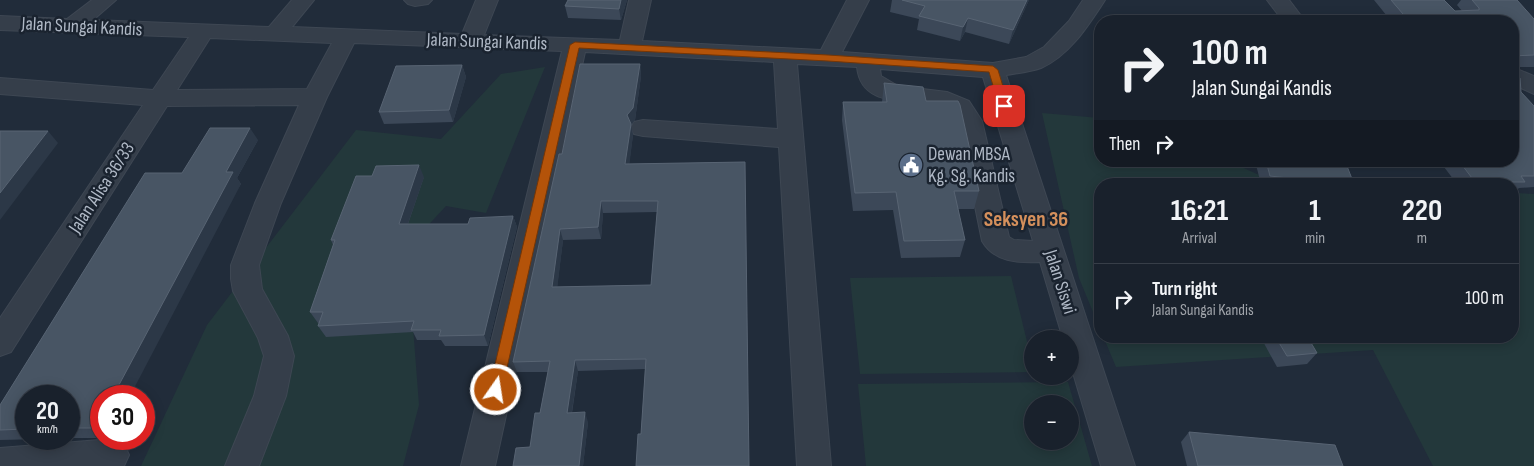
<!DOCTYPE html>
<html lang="en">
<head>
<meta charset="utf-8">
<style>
  :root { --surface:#19212c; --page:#262e38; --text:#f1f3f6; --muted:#9fa3a9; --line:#373e48 }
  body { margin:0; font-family:"Sofia Sans Condensed",sans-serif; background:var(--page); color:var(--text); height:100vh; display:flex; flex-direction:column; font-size:19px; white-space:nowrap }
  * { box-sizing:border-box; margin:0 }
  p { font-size:16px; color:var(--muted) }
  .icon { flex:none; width:28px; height:28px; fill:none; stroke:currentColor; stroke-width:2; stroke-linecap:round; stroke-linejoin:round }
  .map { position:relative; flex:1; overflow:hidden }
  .details { position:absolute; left:1094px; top:178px; width:425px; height:165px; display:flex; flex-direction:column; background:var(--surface); border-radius:20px; box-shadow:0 2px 12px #0003,0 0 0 1px var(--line) }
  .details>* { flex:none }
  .guide { position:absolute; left:1094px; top:15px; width:425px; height:152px; border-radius:20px; box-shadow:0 2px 12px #0003,0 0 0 1px var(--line); background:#19212c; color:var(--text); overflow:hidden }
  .fabs { position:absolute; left:1024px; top:330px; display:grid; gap:10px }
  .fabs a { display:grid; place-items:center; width:55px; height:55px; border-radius:50%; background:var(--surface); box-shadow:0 2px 12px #0003,0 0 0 1px var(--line); font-size:25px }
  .speed { position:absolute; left:15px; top:385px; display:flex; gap:10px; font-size:25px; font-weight:700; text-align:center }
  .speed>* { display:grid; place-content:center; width:65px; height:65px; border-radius:50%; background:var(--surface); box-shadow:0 2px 12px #0003,0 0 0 1px var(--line); line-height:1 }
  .speed small { font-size:12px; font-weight:400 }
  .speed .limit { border:8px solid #d22; background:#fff; color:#111 }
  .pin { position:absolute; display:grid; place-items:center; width:42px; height:42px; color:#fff; margin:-21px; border-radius:10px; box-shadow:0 2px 8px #0006 }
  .me { position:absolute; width:55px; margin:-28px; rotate:13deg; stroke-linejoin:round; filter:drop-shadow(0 0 4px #0008) }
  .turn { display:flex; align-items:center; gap:18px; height:105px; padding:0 15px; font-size:22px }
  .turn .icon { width:65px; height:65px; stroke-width:2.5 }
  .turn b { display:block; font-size:35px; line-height:42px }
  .then { display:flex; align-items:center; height:48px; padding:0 15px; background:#0003; gap:10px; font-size:19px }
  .eta { display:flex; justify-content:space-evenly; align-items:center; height:85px; text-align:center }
  .eta b { font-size:30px; font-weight:700; line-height:35px }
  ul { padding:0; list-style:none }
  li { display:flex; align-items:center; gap:15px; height:70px; padding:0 15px; border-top:1px solid var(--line) }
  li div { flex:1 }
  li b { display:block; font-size:19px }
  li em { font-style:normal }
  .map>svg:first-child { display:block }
  .green { fill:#23383b; fill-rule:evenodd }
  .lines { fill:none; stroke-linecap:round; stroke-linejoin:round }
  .minor-casing { stroke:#3e4753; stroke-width:2 }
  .minor { fill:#353e4a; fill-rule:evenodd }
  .wall { fill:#3c4858; fill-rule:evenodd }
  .shaded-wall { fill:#2c3847 }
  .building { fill:#485564; stroke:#586473; fill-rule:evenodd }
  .route { fill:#b45309; stroke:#753606 }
  .labels { text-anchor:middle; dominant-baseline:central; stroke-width:5; stroke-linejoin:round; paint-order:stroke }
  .street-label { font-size:19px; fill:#b0b9c6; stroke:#1a232f }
  .poi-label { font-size:19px; fill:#b0b9c6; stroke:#1a232f; text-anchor:start }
  .quarter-label { font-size:21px; font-weight:bold; fill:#d5905c; stroke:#1a232f }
</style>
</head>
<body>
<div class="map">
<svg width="1534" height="466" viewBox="0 0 1534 466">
  <rect width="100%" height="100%" fill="#212c3a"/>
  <g class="green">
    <polygon points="545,67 486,213 446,206 407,248 419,405 403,466 141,466 207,325 356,130 441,139 501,74"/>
    <polygon points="1042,113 1100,118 1100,161 1228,161 1279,184 1100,184 1100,329 1079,278"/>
    <polygon points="1513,193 1534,194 1534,466 1433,466 1373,350 1116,367 1103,336 1512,336"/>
    <polygon points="1011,276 1032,362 1032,372 860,374 850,278"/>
    <path d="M 1068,382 L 1092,466 L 866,466 L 858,384 ZM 1032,404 L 1070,404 L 1070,441 L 1032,441 Z"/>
  </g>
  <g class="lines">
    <g class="minor-casing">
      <g id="minor">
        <path d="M 92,0 L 116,0 L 93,20 L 269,27 L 292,0 L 314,0 L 292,27 L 462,34 L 476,0 L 498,0 L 484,35 L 620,40 L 629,0 L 651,0 L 642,41 L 821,50 L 847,0 L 869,0 L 842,52 L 993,63 L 1026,57 L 1044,47 L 1069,21 L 1083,0 L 1105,0 C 1088,26 1070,55 1041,68 C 1030,72 1017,73 1006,75 L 1135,466 L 1101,466 L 1070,363 L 1070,339 L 1063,339 L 1040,262 C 1018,263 994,262 982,241 L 958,122 C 956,119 954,115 951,113 C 928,92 862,117 857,67 L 797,64 L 831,466 L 797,466 L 779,147 L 643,136 L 634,134 L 631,128 L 634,122 L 643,120 L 778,129 L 774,62 L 585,52 L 495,466 L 461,466 L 562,51 L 354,43 L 327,97 L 281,203 L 259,265 L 262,289 L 288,336 L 294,356 L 286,396 L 259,466 L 225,466 L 254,396 L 264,356 L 258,338 L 233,291 L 231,279 L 231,265 L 255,203 L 299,105 L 167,106 L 11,352 L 0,356 L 0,318 L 143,105 L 0,94 L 0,78 L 153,90 L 189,37 L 0,30 L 0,16 L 67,19 ZM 210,38 L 332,43 L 307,89 L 177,90 ZM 880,69 L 983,77 L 1033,241 L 1014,240 L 1009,237 L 982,121 L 969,101 L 947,92 L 898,86 L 881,76 Z"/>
        <polygon points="404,0 432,0 428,4 415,6 408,4"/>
        <polygon points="1267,0 1289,0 1305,21 1283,21"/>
        <polygon points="1512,67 1534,76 1534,94 1512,84"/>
        <polygon points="112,439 124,444 129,455 124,466 0,466 0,448"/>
      </g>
    </g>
    <use href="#minor" class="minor"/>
  </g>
  <g class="wall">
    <polygon points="627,0 621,20 568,18 565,6"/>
    <polygon points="892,0 1029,0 1009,44 965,32 960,41 917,30 919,19 890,12"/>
    <polygon points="1374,0 1444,0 1455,11 1462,11 1457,5 1461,0 1472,0 1534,19 1534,67 1512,67 1512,21 1391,21"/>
    <path d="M 640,64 L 641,76 L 635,120 L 631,125 L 633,135 L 629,164 L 745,162 L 641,434 L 645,369 L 578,371 L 572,413 L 588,422 L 583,466 L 513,466 L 530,447 L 540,413 L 548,372 L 517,372 L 513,362 L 562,154 ZM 657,212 L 651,285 L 557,287 L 563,240 L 601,239 L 603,213 Z"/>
    <polygon points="462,65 466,77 453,122 384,124 379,112"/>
    <polygon points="884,83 926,101 979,191 974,209 958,209 965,240 960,257 901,258 893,210 853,211 842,120 843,102 882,102"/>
    <polygon points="1521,92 1534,106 1534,187 1519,188 1512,194 1512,184 1457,184 1444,167 1355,167 1352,161 1512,161"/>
    <polygon points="258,140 237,178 241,184 101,396 101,438 69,438 69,396 26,396 26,439 42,439 0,440 0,405 182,173"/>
    <polygon points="1255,161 1345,161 1354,184 1261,184"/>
    <polygon points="424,177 408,224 468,224 513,216 517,227 488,346 445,346 441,340 417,340 413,332 326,337 318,326 319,323 318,323 310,312 333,245 331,240"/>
    <polygon points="1260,336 1307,336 1317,353 1307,364 1277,367"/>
    <polygon points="1189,432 1343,466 1187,466 1181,442"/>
  </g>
  <g class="shaded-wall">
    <polygon points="621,0 627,0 621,20 619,9"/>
    <polygon points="1027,0 1029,0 1009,44 1013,30"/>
    <polygon points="968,18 965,32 960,41 963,27"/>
    <polygon points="640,64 641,76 635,120 631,125 633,135 628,176 625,164 627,115"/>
    <polygon points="462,65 466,77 453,122 449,110"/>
    <polygon points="250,128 258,140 237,178 241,184 130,396 113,396 226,172"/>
    <polygon points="48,131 58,143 0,220 0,193"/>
    <polygon points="419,165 424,177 404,235 399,224"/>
    <polygon points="601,201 603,213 601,239 598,227"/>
    <polygon points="513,216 517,227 488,346 484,335"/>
    <polygon points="560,229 563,240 556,299 552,287"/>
    <polygon points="575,360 578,371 570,423 567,413"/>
    <polygon points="585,412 588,422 583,466 579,466"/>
    <polygon points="101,418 101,431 96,428"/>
  </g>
  <g class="building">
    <polygon points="568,0 621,0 619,9 565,6"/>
    <polygon points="902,0 1027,0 1013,30 968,18 963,27 919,16 925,6"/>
    <polygon points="1391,0 1444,0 1455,11 1479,10 1479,8 1472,0 1517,0 1534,19 1534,55 1512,56 1512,21 1409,21"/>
    <path d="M 580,64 L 640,64 L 633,108 L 627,115 L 631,124 L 625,164 L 745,162 L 749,466 L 636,466 L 638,434 L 641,434 L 646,359 L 575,360 L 567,413 L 585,412 L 579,466 L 513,466 L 516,448 L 530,447 L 535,413 L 540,413 L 550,361 L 513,362 L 559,154 L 562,154 ZM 601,201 L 658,201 L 651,285 L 552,287 L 560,229 L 598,227 Z"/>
    <polygon points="462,65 449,110 379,112 396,66"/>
    <polygon points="1512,70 1520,78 1521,92 1534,106 1534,176 1521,176 1525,182 1475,182 1459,161 1512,161"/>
    <polygon points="884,83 923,87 926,101 958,101 960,105 979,191 954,191 965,240 904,241 896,192 855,193 843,102 887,102"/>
    <polygon points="210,128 250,128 226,172 233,172 113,396 101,396 101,418 96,428 69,428 69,396 26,396 26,429 0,430 0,405 145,173 182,173"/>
    <polygon points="0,131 48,131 0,193"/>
    <polygon points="1266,161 1345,161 1354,184 1344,184 1270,176"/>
    <polygon points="419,165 399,224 468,224 470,218 513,216 484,335 439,336 441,330 411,330 414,321 318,326 323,312 310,312 335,240 331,240 356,176 372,176 376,166"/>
    <polygon points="1275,336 1307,336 1317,353 1287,356"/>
    <polygon points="1189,432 1335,445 1343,466 1198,466"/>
  </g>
  <polygon class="route" points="575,42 828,55 993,66 998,70 1009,106 1004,109 999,106 989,72 828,61 579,48 502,390 501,394 496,395 491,394 489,390 570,45"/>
  <defs>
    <g id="civic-disc" transform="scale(1.25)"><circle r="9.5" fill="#5c6f8a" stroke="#1a232f"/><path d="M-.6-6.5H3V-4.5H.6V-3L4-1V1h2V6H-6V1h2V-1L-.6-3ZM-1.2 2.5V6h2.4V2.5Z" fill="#fff"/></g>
  </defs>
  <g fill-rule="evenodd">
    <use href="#civic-disc" x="911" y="165"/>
  </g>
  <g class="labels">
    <g class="street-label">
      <text transform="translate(82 27) rotate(3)">Jalan Sungai Kandis</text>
      <text transform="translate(487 42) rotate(2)">Jalan Sungai Kandis</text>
      <text transform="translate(102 188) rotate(-57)">Jalan Alisa 36/33</text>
      <text transform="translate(1060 282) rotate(72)">Jalan Siswi</text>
    </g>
    <g class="poi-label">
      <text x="928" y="154">Dewan MBSA<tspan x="928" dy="22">Kg. Sg. Kandis</tspan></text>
    </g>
    <g class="quarter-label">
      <text x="1026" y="219">Seksyen 36</text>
    </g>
  </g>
</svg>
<div class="fabs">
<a>+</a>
<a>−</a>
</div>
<div class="speed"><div>20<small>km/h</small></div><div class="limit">30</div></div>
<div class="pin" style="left:1004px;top:106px;background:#d93025"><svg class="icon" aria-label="arrive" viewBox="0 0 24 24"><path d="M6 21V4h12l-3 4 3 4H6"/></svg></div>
<svg class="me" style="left:496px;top:390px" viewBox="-20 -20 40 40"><circle r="17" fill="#b45309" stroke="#fff" stroke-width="3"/><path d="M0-11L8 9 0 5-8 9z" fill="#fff"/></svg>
<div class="guide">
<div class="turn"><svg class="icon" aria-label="right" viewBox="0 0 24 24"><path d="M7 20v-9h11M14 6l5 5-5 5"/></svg><div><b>100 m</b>Jalan Sungai Kandis</div></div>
<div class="then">Then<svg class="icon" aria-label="right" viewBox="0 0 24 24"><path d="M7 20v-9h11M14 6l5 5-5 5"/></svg></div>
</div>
<section class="details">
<div class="eta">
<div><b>16:21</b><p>Arrival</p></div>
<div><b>1</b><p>min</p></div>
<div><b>220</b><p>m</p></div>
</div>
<ul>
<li><svg class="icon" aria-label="right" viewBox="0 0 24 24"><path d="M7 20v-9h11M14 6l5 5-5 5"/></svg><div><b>Turn right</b><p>Jalan Sungai Kandis</p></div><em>100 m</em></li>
</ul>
</section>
</div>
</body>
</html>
